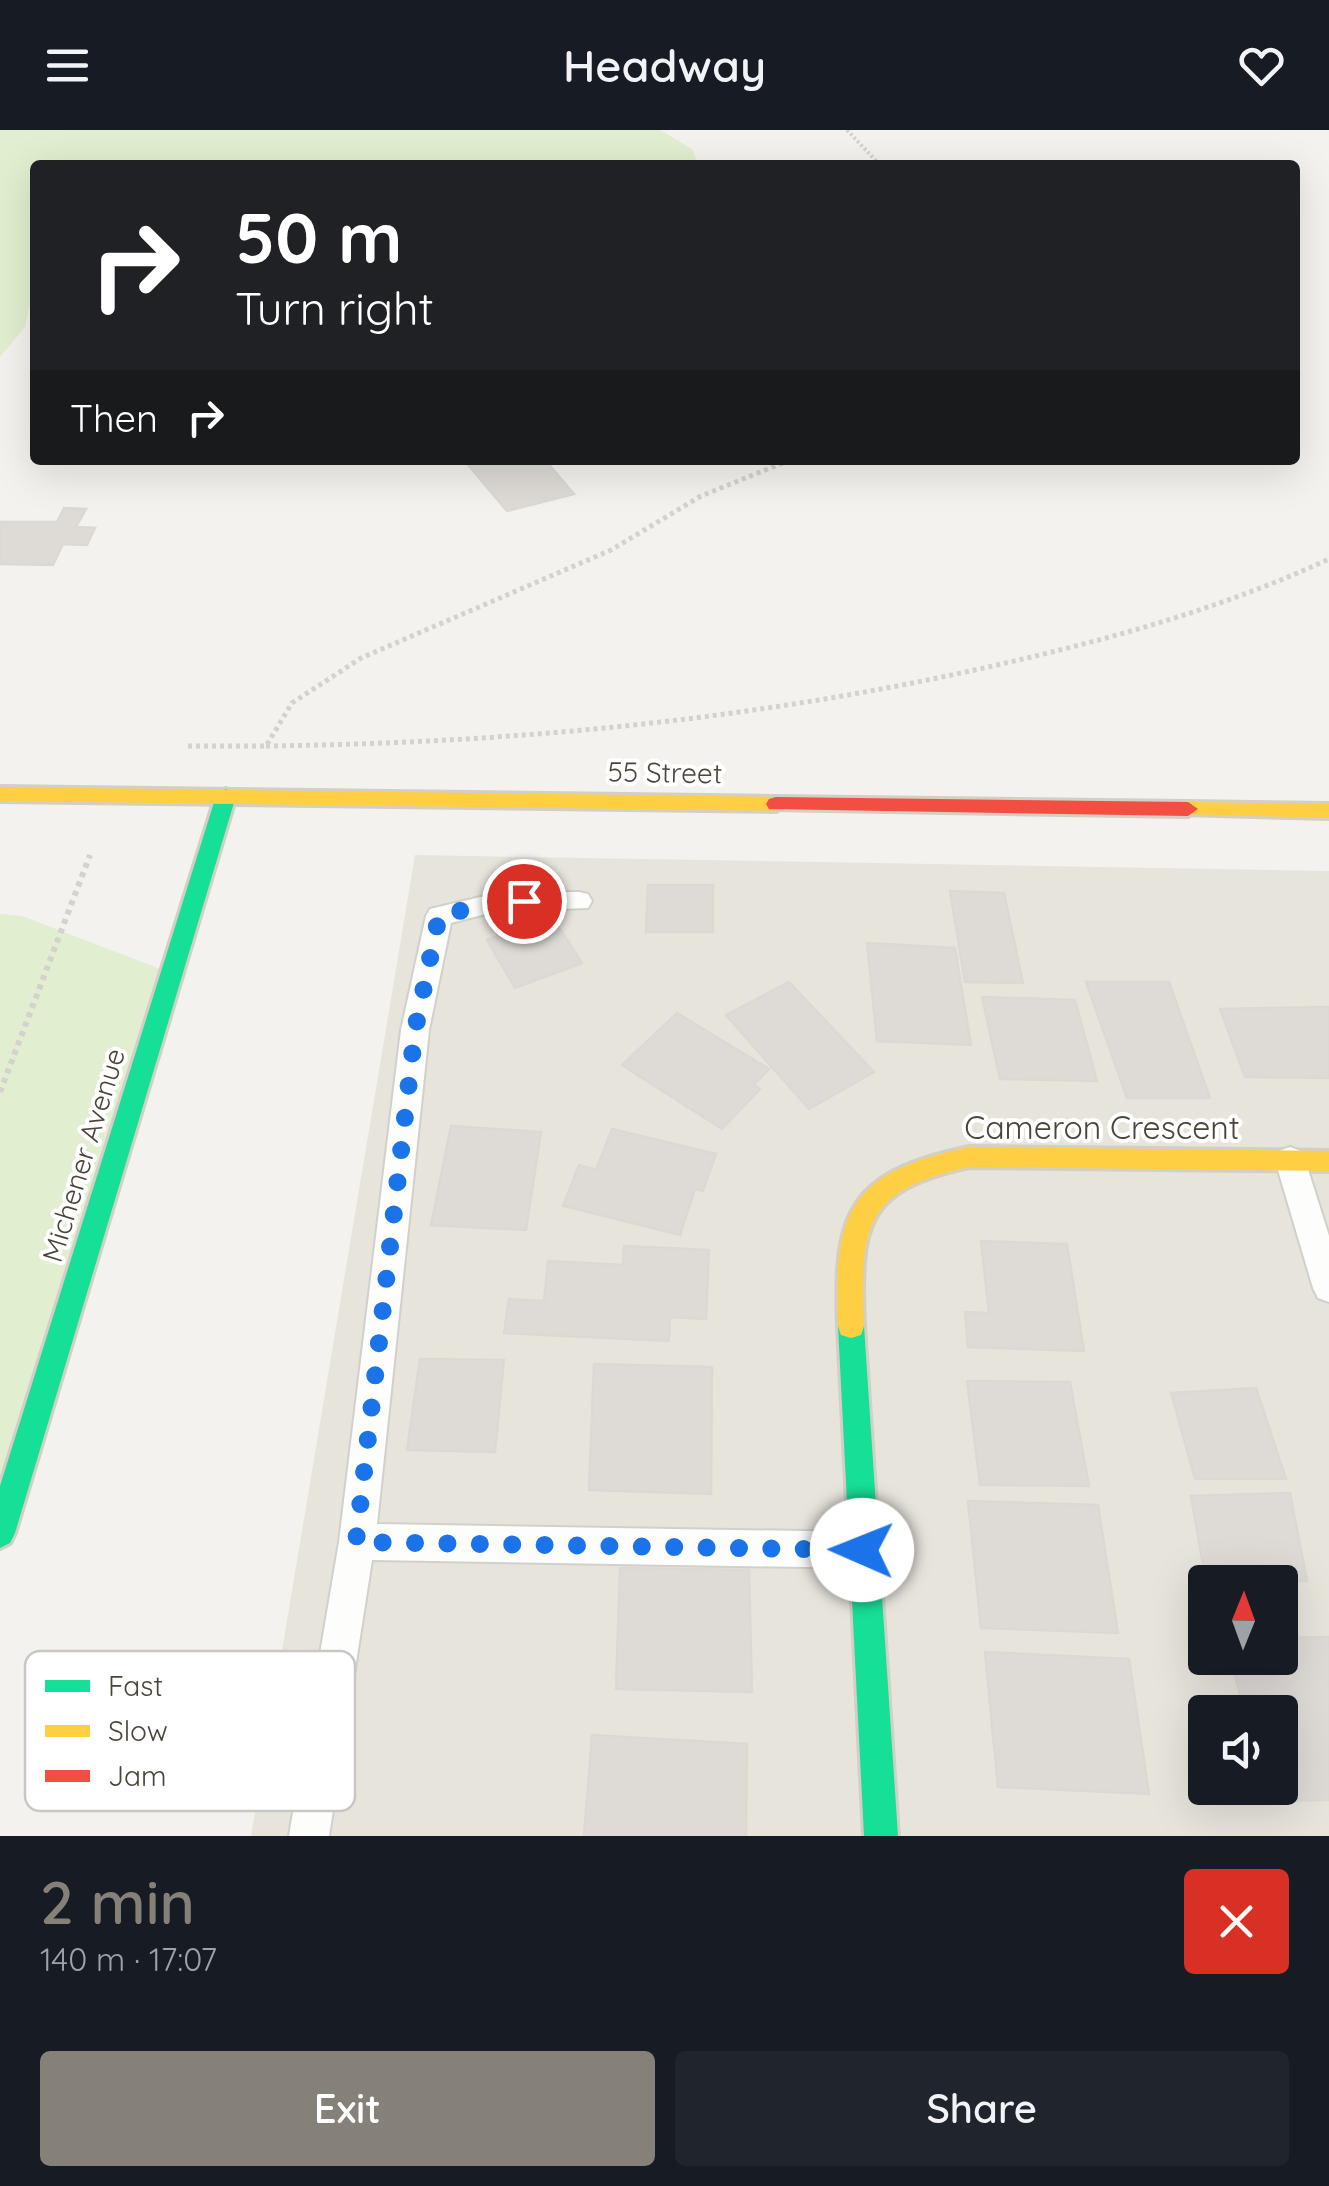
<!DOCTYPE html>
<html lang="en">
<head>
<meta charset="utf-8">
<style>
  :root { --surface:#171b24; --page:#20242c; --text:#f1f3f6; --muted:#9ea1a6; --accent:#868178 }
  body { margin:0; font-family:Quicksand,sans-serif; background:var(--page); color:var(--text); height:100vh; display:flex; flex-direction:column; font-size:38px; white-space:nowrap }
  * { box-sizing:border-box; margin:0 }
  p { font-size:32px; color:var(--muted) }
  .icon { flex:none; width:55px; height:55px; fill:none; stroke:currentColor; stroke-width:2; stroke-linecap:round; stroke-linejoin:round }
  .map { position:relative; height:1706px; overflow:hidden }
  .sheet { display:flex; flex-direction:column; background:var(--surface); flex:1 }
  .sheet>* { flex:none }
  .hud { position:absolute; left:30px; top:30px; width:1270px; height:305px; border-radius:10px; box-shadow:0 10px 40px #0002; background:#202124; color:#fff; overflow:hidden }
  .needle { width:65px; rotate:1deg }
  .fabs { position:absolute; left:1188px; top:1435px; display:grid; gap:20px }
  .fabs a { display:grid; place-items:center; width:110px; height:110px; border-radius:10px; background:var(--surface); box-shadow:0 10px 40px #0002; font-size:50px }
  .pin { position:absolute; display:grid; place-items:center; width:85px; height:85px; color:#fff; margin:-42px; border:5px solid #fff; border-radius:50%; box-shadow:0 2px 10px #0007 }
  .me { position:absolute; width:110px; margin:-55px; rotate:271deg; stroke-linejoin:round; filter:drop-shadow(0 0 8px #0008) }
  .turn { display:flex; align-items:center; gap:35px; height:210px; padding:0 40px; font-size:45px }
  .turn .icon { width:130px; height:130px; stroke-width:2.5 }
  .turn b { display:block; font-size:70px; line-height:85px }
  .then { display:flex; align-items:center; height:95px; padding:0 40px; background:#0003; gap:20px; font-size:38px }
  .round { display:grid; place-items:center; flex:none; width:105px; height:105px; border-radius:10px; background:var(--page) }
  .headline { display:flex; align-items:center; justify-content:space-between; height:170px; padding:0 40px }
  h1 { font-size:60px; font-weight:600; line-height:75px; color:var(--accent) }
  .primary-button { display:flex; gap:20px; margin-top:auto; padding:20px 40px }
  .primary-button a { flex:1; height:115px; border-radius:10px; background:var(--accent); color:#fff; font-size:40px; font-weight:600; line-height:115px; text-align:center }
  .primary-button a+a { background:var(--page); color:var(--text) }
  header { display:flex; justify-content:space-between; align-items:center; height:130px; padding:0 40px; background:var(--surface); font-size:45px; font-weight:600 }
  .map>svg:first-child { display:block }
  .residential { fill:#e7e4dc; fill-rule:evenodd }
  .green { fill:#e1eecf }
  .building { fill:#dedbd6; stroke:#dcd9d4; stroke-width:2.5 }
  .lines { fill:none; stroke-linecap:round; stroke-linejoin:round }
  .lane-casing { stroke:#d2d0cb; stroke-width:4 }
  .fast-casing { stroke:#d3cfc5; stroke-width:6 }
  .slow-casing { stroke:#d3cfc5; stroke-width:6 }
  .jam-casing { stroke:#d3cfc5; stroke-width:6 }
  .path-far2 { stroke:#d3d2cc; stroke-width:4; stroke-dasharray:2.5 2.5; stroke-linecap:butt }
  .path-far1 { stroke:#d3d2cc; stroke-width:5; stroke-dasharray:4 4; stroke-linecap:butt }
  .path { stroke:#d3d2cc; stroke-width:6; stroke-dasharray:5 5; stroke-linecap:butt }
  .lane { fill:#fdfdfc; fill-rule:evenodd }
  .fast { fill:#16e098; fill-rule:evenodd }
  .slow { fill:#ffcf43; fill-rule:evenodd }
  .jam { fill:#f24e42; fill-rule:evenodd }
  .route { stroke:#1a73e8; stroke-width:18; stroke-dasharray:0 32.4 }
  .labels { text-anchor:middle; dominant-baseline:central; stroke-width:8; stroke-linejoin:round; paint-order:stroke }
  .street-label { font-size:28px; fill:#4b4439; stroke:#fff }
  .near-street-label { font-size:32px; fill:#4b4439; stroke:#fff }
  .key { fill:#fff; stroke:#c9c7c4; stroke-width:2.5 }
  .key-label { font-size:28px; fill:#4b4439 }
</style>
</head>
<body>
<header><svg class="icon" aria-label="menu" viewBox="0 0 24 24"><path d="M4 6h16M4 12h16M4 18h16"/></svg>Headway<svg class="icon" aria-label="heart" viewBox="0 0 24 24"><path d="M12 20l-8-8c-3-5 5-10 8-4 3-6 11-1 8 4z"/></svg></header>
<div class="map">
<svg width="1329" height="1706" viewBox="0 0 1329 1706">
  <rect width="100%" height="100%" fill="#f4f2ee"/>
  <path class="residential" d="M 415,725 L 1329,741 L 1329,1706 L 251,1706 ZM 1205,1452 L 1280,1452 L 1280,1528 L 1205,1528 ZM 1205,1582 L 1280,1582 L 1280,1658 L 1205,1658 Z"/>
  <g class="green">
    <polygon points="0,0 660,0 692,19 699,35 35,35 35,149 25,197 0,227"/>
    <polygon points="0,784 22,786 171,843 0,1422"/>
  </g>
  <g class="building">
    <polygon points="464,330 545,330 574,364 507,381"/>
    <polygon points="64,378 86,379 76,397 95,398 87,415 63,414 53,435 0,434 0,392 57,392"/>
    <polygon points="648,755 713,755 713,802 646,802"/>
    <polygon points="950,761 1004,763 1023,853 965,852"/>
    <polygon points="552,786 582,833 515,858 487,810"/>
    <polygon points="867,813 955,818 971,915 877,911"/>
    <polygon points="789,852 874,942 809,979 726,885"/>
    <polygon points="1086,852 1169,852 1210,968 1127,968"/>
    <polygon points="982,867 1075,870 1097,951 1000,949"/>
    <polygon points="1329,877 1329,948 1245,947 1220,879"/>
    <polygon points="677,883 769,939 754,955 760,959 722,999 622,935"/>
    <polygon points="451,996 541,1002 526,1100 431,1095"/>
    <polygon points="612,999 716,1024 703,1061 695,1059 680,1105 563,1076 579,1035 596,1040"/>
    <polygon points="981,1111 1067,1114 1084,1221 968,1217 965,1182 989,1183"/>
    <polygon points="624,1116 709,1120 706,1189 670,1187 669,1211 504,1203 509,1169 544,1171 548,1131 623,1135"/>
    <polygon points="420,1229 504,1230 495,1322 407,1320"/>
    <polygon points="594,1234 712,1237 711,1364 589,1360"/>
    <polygon points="967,1251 1070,1252 1089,1356 980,1355"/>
    <polygon points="1256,1258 1286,1349 1195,1349 1171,1263"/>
    <polygon points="1290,1363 1307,1451 1206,1452 1191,1366"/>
    <polygon points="968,1371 1098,1375 1118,1503 981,1498"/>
    <polygon points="620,1438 749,1440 752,1562 616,1559"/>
    <polygon points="1329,1507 1329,1670 1265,1671 1262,1658 1280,1658 1280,1582 1244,1582 1231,1528 1280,1528 1280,1508"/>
    <polygon points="985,1522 1129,1529 1149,1664 998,1657"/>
    <polygon points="592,1605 747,1614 746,1706 584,1706"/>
  </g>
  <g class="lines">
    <g class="lane-casing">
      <g id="lane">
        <polygon points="579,762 588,764 592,771 588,778 497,781 451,793 429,900 377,1394 862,1402 875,1407 880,1420 875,1433 862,1438 372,1430 329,1706 289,1706 339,1412 401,900 426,786 430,779 497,763"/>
        <polygon points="1290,1017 1301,1021 1305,1030 1329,1106 1329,1172 1318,1168 1313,1158 1275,1030 1279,1021"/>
      </g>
    </g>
    <g class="fast-casing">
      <g id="fast">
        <polygon points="226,659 236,666 15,1403 10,1413 0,1418 0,1356 216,666"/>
        <polygon points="851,1184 861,1187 864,1196 898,1706 864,1706 838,1196 841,1187"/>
      </g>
    </g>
    <g class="slow-casing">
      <g id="slow">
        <polygon points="0,657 776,667 786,674 776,681 0,671"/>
        <polygon points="1188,672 1329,674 1329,688 1181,684 1178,679 1181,674"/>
        <path d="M 969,1017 L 1329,1021 L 1329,1041 L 969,1037 C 864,1060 860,1096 864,1196 L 861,1205 L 851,1208 L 841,1205 L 838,1196 C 833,1079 851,1042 969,1017 Z"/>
      </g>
    </g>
    <g class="jam-casing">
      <polygon id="jam" points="776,667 1188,672 1198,679 1188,686 769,679 766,674 769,669"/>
    </g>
    <polyline class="path-far2" points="847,0 880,35"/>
    <g class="path-far1">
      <polyline points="188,616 266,616 292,573 361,528 611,420 701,366 790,330"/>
      <path d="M 266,616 C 513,613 756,590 997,535 C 1111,509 1223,478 1329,429"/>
    </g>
    <polyline class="path" points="0,962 90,725"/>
    <use href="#lane" class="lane"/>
    <use href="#fast" class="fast"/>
    <use href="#slow" class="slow"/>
    <use href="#jam" class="jam"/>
  </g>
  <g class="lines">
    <polyline class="route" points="524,771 497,772 439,786 415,900 356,1412 862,1420"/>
  </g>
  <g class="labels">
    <g class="street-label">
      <text transform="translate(665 642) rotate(1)">55 Street</text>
      <text transform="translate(83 1025) rotate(-73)">Michener Avenue</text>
    </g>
    <g class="near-street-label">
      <text x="1102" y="997">Cameron Crescent</text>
    </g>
  </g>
  <rect x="25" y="1521" width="330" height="160" rx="15" class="key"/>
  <rect x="45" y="1550" width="45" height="12" fill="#16e098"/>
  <rect x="45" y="1595" width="45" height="12" fill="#ffcf43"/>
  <rect x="45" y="1640" width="45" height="12" fill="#f24e42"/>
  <g class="key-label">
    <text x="108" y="1566">Fast</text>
    <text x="108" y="1611">Slow</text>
    <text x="108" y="1656">Jam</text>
  </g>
</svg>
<div class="fabs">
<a><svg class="needle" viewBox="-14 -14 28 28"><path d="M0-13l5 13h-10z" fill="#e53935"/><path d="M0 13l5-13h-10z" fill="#9ea1a6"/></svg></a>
<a><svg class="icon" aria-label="sound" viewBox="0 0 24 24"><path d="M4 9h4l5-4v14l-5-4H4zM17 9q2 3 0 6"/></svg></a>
</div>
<div class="pin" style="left:524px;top:771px;background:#d93025"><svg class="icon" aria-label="arrive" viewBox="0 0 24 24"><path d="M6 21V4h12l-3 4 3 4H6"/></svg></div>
<svg class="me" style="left:862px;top:1420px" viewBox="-20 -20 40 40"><circle r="19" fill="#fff"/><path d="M0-13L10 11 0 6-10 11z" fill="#1a73e8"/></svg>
<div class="hud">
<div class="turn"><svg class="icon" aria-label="right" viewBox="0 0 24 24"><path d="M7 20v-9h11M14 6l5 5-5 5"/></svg><div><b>50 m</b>Turn right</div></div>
<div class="then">Then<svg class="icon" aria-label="right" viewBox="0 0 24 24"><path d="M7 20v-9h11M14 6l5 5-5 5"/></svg></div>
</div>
</div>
<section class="sheet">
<div class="headline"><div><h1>2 min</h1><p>140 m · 17:07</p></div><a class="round" style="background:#d93025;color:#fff"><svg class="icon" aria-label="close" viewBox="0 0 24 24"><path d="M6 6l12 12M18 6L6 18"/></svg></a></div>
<div class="primary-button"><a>Exit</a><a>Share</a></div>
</section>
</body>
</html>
